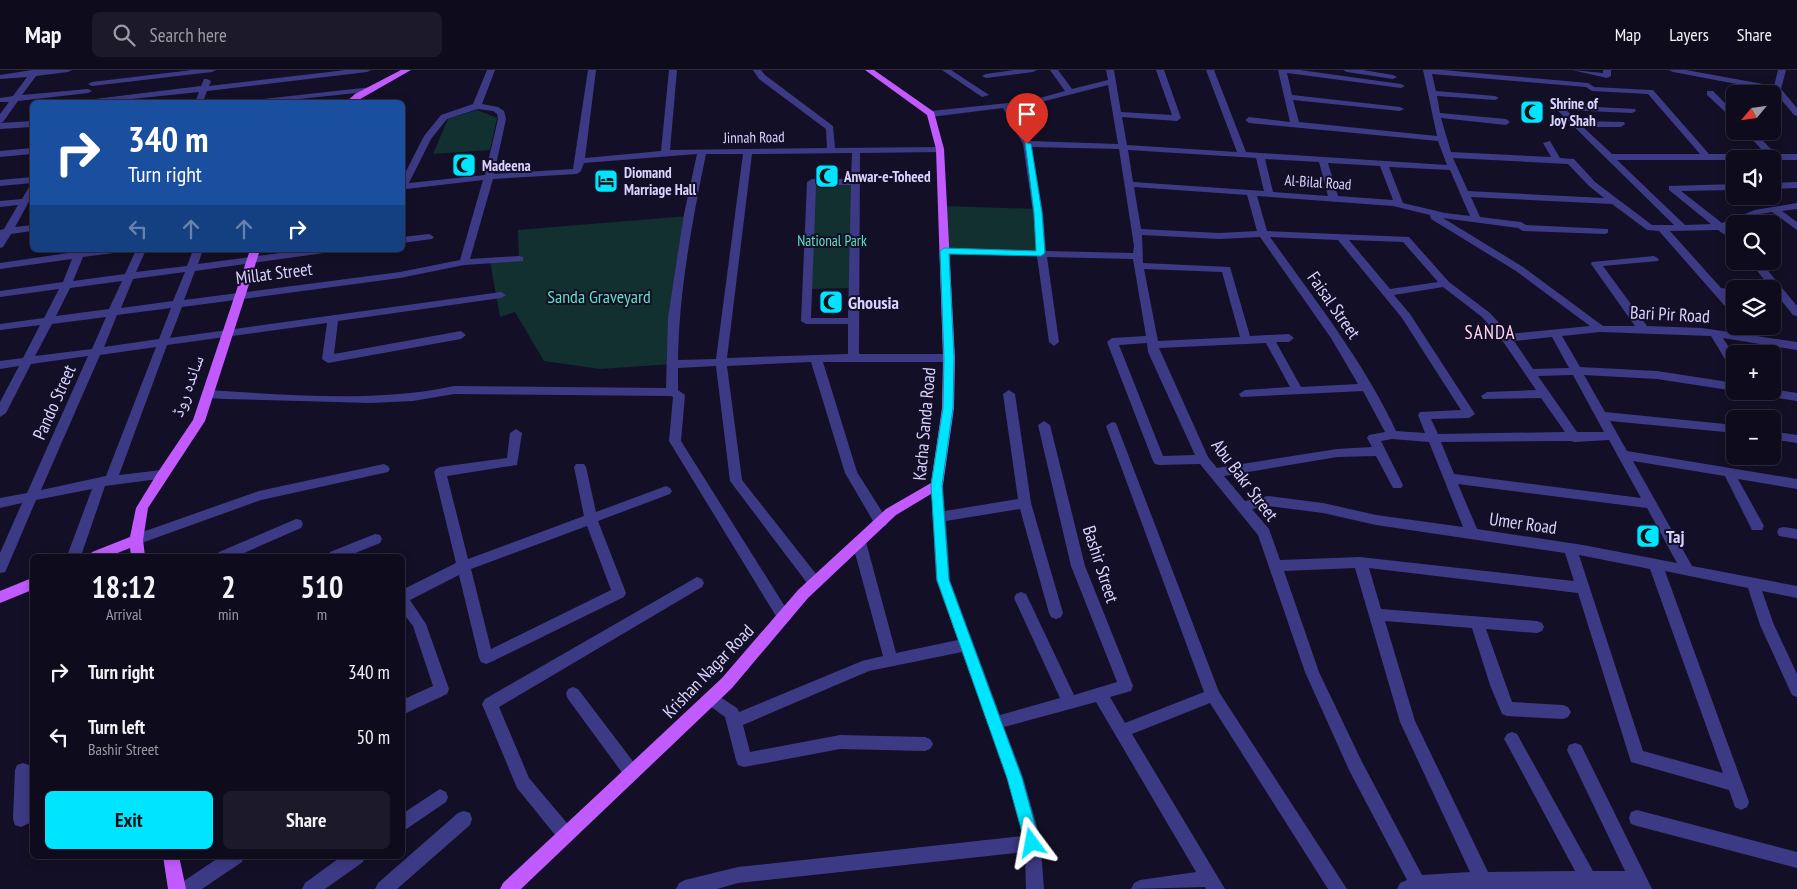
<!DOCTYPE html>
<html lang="en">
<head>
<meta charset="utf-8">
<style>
  :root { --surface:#0e0b1c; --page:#1c1929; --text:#f1f3f6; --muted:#9b9ba3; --line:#2e2b3b; --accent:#00e5ff }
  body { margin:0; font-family:"PT Sans Narrow","Noto Naskh Arabic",sans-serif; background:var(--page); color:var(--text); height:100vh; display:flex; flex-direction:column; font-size:19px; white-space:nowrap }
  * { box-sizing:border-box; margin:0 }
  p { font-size:16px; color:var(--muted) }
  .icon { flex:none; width:28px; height:28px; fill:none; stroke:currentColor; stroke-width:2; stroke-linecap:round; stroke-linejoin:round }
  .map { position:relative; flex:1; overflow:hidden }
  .side { position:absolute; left:30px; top:484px; width:375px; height:305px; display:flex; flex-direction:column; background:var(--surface); border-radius:8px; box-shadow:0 2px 12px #0003,0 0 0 1px var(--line) }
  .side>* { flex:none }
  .guide { position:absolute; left:30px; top:30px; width:375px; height:152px; border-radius:8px; box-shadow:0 2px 12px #0003,0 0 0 1px var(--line); background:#1a4fa0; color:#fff; overflow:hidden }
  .needle { width:32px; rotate:241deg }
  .controls { position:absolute; left:1726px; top:15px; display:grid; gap:10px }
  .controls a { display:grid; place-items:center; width:55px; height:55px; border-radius:8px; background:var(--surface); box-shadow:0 2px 12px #0003,0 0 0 1px var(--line); font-size:25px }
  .pin { position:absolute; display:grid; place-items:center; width:42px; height:42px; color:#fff; margin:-51px -21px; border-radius:50% 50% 50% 0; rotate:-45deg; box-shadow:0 0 5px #0007 }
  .pin .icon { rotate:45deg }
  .me { position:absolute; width:55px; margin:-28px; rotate:347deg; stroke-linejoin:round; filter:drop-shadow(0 0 4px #0008) }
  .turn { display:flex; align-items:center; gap:18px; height:105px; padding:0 15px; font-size:22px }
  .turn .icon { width:65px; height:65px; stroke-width:2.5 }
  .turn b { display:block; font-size:35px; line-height:42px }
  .lanes { display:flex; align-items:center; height:48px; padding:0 15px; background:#0003; justify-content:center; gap:25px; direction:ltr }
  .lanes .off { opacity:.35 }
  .eta { display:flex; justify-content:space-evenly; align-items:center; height:85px; text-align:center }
  .eta b { font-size:30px; font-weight:600; line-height:35px }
  .cta { display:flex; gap:10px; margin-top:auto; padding:10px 15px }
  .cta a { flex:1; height:58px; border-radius:8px; background:var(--accent); color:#111; font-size:20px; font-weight:600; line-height:58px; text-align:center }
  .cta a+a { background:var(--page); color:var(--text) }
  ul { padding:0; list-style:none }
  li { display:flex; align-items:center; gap:15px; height:65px; padding:0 15px }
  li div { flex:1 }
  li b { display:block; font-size:19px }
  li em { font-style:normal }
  header { display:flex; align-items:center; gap:30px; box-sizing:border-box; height:70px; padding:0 25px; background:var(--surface); border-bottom:1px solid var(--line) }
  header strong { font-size:24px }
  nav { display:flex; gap:28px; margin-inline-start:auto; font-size:18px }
  .search { width:350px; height:45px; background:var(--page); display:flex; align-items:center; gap:12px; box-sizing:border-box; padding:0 18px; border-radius:8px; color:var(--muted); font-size:19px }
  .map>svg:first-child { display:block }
  .green { fill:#12302f }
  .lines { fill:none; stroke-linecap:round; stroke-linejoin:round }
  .minor { fill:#3d3a85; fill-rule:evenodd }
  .major { fill:#c25bff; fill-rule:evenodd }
  .route { fill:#00e5ff; stroke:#0095a6 }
  .labels { text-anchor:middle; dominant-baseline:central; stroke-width:4; stroke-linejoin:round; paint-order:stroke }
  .far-poi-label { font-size:15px; font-weight:bold; fill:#d9d4ff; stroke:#130f26; text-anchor:start }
  .far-street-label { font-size:15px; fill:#d9d4ff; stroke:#130f26 }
  .far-park-label { font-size:15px; fill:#5fe0c0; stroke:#130f26 }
  .street-label { font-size:18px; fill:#d9d4ff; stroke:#130f26 }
  .park-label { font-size:18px; fill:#5fe0c0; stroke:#130f26 }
  .poi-label { font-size:18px; font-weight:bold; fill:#d9d4ff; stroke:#130f26; text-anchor:start }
  .neighbourhood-label { font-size:19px; letter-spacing:1px; fill:#ffd6f0; stroke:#130f26 }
</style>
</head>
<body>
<header>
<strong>Map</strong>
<div class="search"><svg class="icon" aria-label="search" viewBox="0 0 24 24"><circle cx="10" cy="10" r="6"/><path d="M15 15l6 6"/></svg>Search here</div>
<nav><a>Map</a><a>Layers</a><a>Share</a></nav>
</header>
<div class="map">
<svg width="1797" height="819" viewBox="0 0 1797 819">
  <rect width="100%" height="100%" fill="#130f26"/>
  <g class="green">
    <polygon points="477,40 497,48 490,80 433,84 448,49"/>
    <polygon points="812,112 855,112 853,218 807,219"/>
    <polygon points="943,136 1037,139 1041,183 945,181"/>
    <polygon points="688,146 673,294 600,299 544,291 515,242 500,247 490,191 519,189 518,160"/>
  </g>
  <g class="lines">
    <g class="minor">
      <polygon points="32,0 72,0 68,2 36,6 22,25 88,19 92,21 88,23 18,31 3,52 0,53 0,44 9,32 0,32 0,28 13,26 27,7 0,9 0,5"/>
      <polygon points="192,0 216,0 212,2 92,16 88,14 92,12"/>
      <polygon points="346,0 371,0 367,2 207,21 203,32 195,32 199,22 103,32 82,32 86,30 201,16 204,9 207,9 211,11 209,16"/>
      <path d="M 487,0 L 495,0 L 482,34 L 498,37 L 504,41 L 506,49 L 494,104 L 573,99 L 588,0 L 596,0 L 585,88 L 661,81 L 669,0 L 677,0 L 670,80 L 827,78 L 826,59 L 759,9 L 753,0 L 761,0 L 765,5 L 833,56 L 835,78 L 943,77 L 944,79 L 940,82 L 860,83 L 859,284 L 949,284 L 955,288 L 949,292 L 823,292 L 857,402 L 886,448 L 887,452 L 886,456 L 876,456 L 845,403 L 811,292 L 727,296 L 742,410 L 820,509 L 822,513 L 820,517 L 815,519 L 810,517 L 730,411 L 716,296 L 678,298 L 678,320 L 685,325 L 681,371 L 789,543 L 791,547 L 789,551 L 784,553 L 779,551 L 669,371 L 673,327 L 671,326 L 454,324 L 413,331 L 371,333 L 225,329 L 208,328 L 202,324 L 208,320 C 288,325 375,333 454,316 L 666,318 L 668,248 L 684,144 L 697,84 L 584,93 L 581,101 L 577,104 L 493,109 L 470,189 L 519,186 L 523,187 L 523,191 L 464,195 L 400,208 L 182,237 L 170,268 L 501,222 L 506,225 L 501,228 L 338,251 L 334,284 L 461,261 L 466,265 L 461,269 L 328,293 L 322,289 L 327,253 L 167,275 L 119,405 L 162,400 L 166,402 L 168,405 L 166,408 L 105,416 L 81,486 L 67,486 L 92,419 L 36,430 L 7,498 L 5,502 L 0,503 L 0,483 L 22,433 L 0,438 L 0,428 L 27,423 L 88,286 L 31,294 L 6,343 L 0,347 L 0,332 L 19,296 L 0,299 L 0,291 L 23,288 L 40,255 L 0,260 L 0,254 L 44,248 L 59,219 L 0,227 L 0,221 L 63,212 L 72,189 L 0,199 L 0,193 L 75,182 L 76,180 L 119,180 L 114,183 L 83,187 L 73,211 L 125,204 L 136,180 L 146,180 L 136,202 L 187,196 L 193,180 L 203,180 L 198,194 L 302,180 L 329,180 L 324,183 L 195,201 L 184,230 L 400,202 L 460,190 L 483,110 L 406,119 L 402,122 L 402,109 L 424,66 L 441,45 L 473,34 ZM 478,39 L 493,41 L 497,44 L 498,49 L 485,105 L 409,113 L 431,69 L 447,49 ZM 852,83 L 851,109 L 812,109 L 807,112 L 801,251 L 806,254 L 848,254 L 848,284 L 727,288 L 752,84 ZM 706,84 L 743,84 L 716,289 L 678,290 C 679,221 692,152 706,84 ZM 816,115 L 851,115 L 848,248 L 811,248 ZM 185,202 L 173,231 L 121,238 L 133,209 ZM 122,211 L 109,239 L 56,246 L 70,218 ZM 171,238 L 159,269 L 104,277 L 117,245 ZM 106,247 L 92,279 L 35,286 L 52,254 ZM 156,277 L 106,406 L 41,420 L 100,285 Z"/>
      <polygon points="942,0 951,0 989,25 982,27"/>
      <polygon points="1014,0 1037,0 1033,2 986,8 982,6 986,4"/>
      <path d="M 1050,0 L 1058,0 L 1072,19 L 1108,10 L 1106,0 L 1114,0 L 1121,42 L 1172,45 L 1156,0 L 1164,0 L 1181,48 L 1177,51 L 1122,47 L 1127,75 L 1237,82 L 1206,0 L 1214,0 L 1246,82 L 1447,95 L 1438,71 L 1249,53 L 1245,50 L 1249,47 L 1290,52 L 1278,0 L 1300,0 L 1401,14 L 1405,16 L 1401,18 L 1287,3 L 1292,25 L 1400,37 L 1404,39 L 1400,41 L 1293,30 L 1299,52 L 1437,66 L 1423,0 L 1443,0 L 1588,13 L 1594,17 L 1650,20 L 1653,20 L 1709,84 L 1766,84 L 1744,61 L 1753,61 L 1776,84 L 1797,84 L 1797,90 L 1617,90 L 1685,155 L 1711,154 L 1669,120 L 1669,116 L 1735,114 L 1735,120 L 1681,121 L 1722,153 L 1755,140 L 1797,133 L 1797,139 L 1782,141 L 1797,152 L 1797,160 L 1772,142 L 1760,144 L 1727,158 L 1735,164 L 1735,172 L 1718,160 L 1670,161 L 1721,218 L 1735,220 L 1735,226 L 1727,225 L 1735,234 L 1735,244 L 1731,243 L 1659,161 L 1647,160 L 1612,134 L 1471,127 L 1480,147 L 1521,152 L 1526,155 L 1608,159 L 1608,163 L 1605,164 L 1523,161 L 1518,158 L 1443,148 L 1523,197 L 1603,256 L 1635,256 L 1591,194 L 1592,192 L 1654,186 L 1659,189 L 1658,191 L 1603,196 L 1647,256 L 1702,258 L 1797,272 L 1797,280 L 1723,268 L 1735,287 L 1735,300 L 1731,299 L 1711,266 L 1600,262 L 1562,266 L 1580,297 L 1657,301 L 1735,313 L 1735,321 L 1657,309 L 1584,305 L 1605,342 L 1735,355 L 1735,363 L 1610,351 L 1627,381 L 1797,409 L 1797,419 L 1738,409 L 1764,456 L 1762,460 L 1752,460 L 1725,406 L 1633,391 L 1692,496 L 1797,516 L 1797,528 L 1762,521 L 1774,555 L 1797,604 L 1797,627 L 1792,625 L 1760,555 L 1748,518 L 1665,501 L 1749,732 L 1747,737 L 1741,740 L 1735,737 L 1729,720 L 1631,692 L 1578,523 L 1369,498 L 1381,539 L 1537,551 L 1542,553 L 1544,557 L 1542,561 L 1537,563 L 1486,559 L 1512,632 L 1563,635 L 1568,637 L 1571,642 L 1568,647 L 1563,649 L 1507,646 L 1502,644 L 1490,615 L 1472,558 L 1385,551 L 1415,651 L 1488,802 L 1575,801 L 1507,674 L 1504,669 L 1507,664 L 1512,662 L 1517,664 L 1593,801 L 1625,801 L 1567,680 L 1569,675 L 1575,673 L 1581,675 L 1652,819 L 1397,819 L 1400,813 L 1407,810 L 1349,700 L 1305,602 L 1258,465 L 1200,394 L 1159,395 L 1155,394 L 1153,391 L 1107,272 L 1112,268 L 1146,266 L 1133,189 L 1047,187 L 1059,272 L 1054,276 L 1049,272 L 1037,186 L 945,184 L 940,181 L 945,178 L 1036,180 L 1033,143 L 1023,74 L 1003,38 L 931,47 L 927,44 L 931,41 L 1029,31 L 1065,21 ZM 1432,4 L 1586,17 L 1592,21 L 1648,24 L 1700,84 L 1612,84 L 1583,57 L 1621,57 L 1625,54 L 1624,52 L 1578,51 L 1566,40 L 1632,43 L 1636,41 L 1635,39 L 1558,35 L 1554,37 L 1674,155 L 1652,155 L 1595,112 L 1574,89 L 1560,88 L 1550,71 L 1543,73 L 1551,87 L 1451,82 L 1441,48 L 1506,55 L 1510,52 L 1506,49 L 1440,43 L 1437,26 L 1495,30 L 1499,28 L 1495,26 L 1436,21 ZM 1108,15 L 1118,74 L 1030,71 L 1011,37 L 1029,35 ZM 1032,77 L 1119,79 L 1134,176 L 1133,183 L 1046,181 L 1043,143 ZM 1128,80 L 1256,88 L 1264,121 L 1133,112 ZM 1453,88 L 1568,94 L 1589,116 L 1604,128 L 1468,121 ZM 1265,89 L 1319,92 L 1328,126 L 1273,122 ZM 1328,93 L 1380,96 L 1393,130 L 1338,126 ZM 1389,97 L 1450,100 L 1470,146 L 1445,143 L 1403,133 ZM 1134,117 L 1247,125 L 1257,161 L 1219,163 L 1141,159 ZM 1257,126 L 1393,136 L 1430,145 L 1431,149 L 1516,201 L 1590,256 L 1509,264 L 1490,243 L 1449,212 L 1409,167 L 1267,161 ZM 1142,165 L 1219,169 L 1260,167 L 1331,268 L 1358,314 L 1301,317 L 1276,272 L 1289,272 L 1294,268 L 1289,264 L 1250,266 L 1230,197 L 1143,193 ZM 1270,167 L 1338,170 L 1402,248 L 1461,340 L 1420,342 L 1418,345 L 1425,363 L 1396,361 C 1364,292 1315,230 1270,167 ZM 1349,170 L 1403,172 L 1438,212 L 1390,219 ZM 1144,199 L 1222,202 L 1240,267 L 1158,271 ZM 1443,217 L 1482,247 L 1502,270 L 1536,320 L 1487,322 L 1481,326 L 1483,329 L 1541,328 L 1565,362 L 1438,364 L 1431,349 L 1469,348 L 1475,344 L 1410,244 L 1394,225 ZM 1552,267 L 1569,298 L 1533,299 L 1514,271 ZM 1147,273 L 1148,282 L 1195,385 L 1163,386 L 1119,275 ZM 1266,273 L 1290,317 L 1245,320 L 1239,324 L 1241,327 L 1363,321 L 1385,362 L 1369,365 L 1367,368 L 1372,377 L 1337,379 L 1217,398 L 1208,387 L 1159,278 ZM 1573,305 L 1604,362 L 1577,362 L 1538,306 ZM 1392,369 L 1429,372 L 1463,457 L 1376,445 L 1323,433 L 1268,426 L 1245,431 L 1224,406 L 1337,387 L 1376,386 L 1393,418 L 1401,418 L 1403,415 L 1381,371 ZM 1609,370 L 1641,428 L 1454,404 L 1441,372 L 1571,371 L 1575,372 ZM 1458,414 L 1647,438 L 1677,493 L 1583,475 L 1477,459 ZM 1268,436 L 1323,443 L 1376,455 L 1565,483 L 1574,511 L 1360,487 L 1280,490 L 1269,459 L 1252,439 ZM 1579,485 L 1650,499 L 1723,703 L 1643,681 ZM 1355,498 L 1400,652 L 1470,802 L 1422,805 L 1361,690 L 1319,602 L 1284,501 Z"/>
      <polygon points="1343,0 1363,0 1393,5 1397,7 1393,9 1347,2"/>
      <polygon points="1572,0 1603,3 1603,0 1611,0 1611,6 1607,8"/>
      <polygon points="1669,0 1686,0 1774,16 1778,0 1786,0 1781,19 1797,38 1797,46 1794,45 1774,21 1673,2"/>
      <polygon points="372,17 376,19 375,21 271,32 249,32 253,30"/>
      <polygon points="1707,21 1713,21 1735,43 1735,51 1707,25"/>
      <polygon points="32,51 32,57 0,59 0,53"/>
      <polygon points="32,78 32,84 0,87 0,81"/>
      <polygon points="32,107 32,113 0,116 0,110"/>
      <polygon points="1797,112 1797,118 1772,119 1772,113"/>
      <polygon points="32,116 32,126 15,157 32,155 32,161 11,164 3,177 0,178 0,160 4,159 18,135 0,137 0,131 22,129 29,117"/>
      <polygon points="429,164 434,167 432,169 402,173 402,167"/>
      <polygon points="1749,191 1760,191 1797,236 1797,246 1793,245"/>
      <polygon points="1772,319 1797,323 1797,331 1760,325 1754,321 1772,321"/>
      <polygon points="1009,320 1015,324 1031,433 1063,543 1061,547 1056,549 1051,547 1049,543 1020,439 946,451 950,510 1000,645 1060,628 1014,528 1016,524 1021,522 1026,524 1074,625 1117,612 1071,496 1038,355 1044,351 1050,355 1085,496 1133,616 1131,621 1110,627 1125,653 1204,622 1106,356 1112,352 1116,353 1219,622 1347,819 1328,819 1210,633 1132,664 1225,819 1206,819 1205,817 1131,819 1134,813 1140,810 1196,802 1096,632 1004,657 1023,707 1040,767 1044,819 1026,819 1025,782 738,813 717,819 676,819 679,813 685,810 738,797 1023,766 1007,707 962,582 869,601 743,655 750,682 840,665 925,667 930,669 933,674 930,679 925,681 840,679 744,697 738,695 736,690 725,647 706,633 704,628 706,623 711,621 737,638 739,642 862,591 883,586 852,472 854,468 859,467 864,468 866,472 896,583 958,570 936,510 931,415 933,412 941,412 943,415 945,441 1018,429 1003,324"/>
      <path d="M 516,359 L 522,363 L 517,395 L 447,406 L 468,489 L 584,446 L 574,397 L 576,394 L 584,394 L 586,397 L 596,442 L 666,416 L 670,418 L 672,421 L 670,424 L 598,451 L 626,523 L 624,527 L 491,592 L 486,594 L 481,592 L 479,588 L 459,505 L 410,530 L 426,554 L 449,619 L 447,624 L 402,645 L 402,630 L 433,616 L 413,556 L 402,542 L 402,520 L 456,493 L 434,402 L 436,399 L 440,397 L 507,388 L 510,363 ZM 587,456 L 611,520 L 491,579 L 471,499 Z"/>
      <polygon points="1772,361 1797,365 1797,373 1772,369"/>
      <polygon points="384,394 388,396 390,399 388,402 261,430 136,475 131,474 129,470 131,466 259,421"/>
      <polygon points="296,449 301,450 303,454 301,458 237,486 217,486 219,482"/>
      <polygon points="1784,457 1797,459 1797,469 1779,466 1777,462 1779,458"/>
      <polygon points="375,464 380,465 382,469 380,473 348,486 328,486 330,482"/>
      <polygon points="697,507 702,509 704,513 702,517 499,637 529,708 572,759 574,765 572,771 566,773 560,771 517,718 482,634 485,629"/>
      <polygon points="573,617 578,619 638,698 640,703 638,708 632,710 626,708 568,629 566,624 568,619"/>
      <polygon points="23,693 29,695 31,700 30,737 32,736 32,752 21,757 15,755 13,749 15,700 17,695"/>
      <polygon points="440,719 446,722 448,727 446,732 402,762 402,744"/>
      <polygon points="1637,740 1797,782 1797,798 1637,756 1631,754 1629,748 1631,742"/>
      <polygon points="464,741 470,743 472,749 470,755 397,819 375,819 378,813 458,743"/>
      <polygon points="221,786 244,786 242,792 202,819 178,819 181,813"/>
      <polygon points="342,786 365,786 363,792 325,819 302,819 305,813"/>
    </g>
    <g class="major">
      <polygon points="401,0 411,0 355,32 346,32 355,24"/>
      <polygon points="865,0 874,0 934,42 944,79 955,288 954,338 943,415 941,418 896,445 808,528 732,618 521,819 500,819 503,813 722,608 798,520 886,439 931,413 942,338 943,288 936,79 927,45"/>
      <polygon points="250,180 260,180 205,351 148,438 143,470 145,486 131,486 130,478 110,486 90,486 92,482 130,467 136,438 158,402 193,350"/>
      <polygon points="32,508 32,520 0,533 0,521"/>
      <polygon points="163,786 179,786 186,819 168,819"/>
    </g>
  </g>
  <polygon class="route" points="1025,72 1031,74 1042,143 1045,183 1041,186 949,184 954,288 953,338 942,415 949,510 1022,708 1040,773 1038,778 1032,780 1027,778 1025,773 1007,708 937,510 931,415 943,338 944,288 940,181 944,178 1036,181 1034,143"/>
  <defs>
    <g id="mosque-square" transform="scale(1.25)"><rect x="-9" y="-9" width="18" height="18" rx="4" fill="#00e5ff" stroke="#130f26"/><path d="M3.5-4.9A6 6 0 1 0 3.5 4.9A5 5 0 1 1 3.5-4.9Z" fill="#111"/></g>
    <g id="hotel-square" transform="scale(1.25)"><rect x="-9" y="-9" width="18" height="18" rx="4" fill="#00e5ff" stroke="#130f26"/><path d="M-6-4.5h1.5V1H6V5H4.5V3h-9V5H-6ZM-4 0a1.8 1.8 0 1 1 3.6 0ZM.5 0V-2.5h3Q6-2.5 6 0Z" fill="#111"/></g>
  </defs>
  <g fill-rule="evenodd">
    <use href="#mosque-square" x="1532" y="42"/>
    <use href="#mosque-square" x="464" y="95"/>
    <use href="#mosque-square" x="827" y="106"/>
    <use href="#hotel-square" x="606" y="111"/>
    <use href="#mosque-square" x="831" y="232"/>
    <use href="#mosque-square" x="1648" y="466"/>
  </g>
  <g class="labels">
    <g class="far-poi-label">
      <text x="1550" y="33">Shrine of<tspan x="1550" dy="17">Joy Shah</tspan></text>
      <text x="482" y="95">Madeena</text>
      <text x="624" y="102">Diomand<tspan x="624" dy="17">Marriage Hall</tspan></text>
      <text x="844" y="106">Anwar-e-Toheed</text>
    </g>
    <g class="far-street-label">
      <text transform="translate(754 67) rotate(-1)">Jinnah Road</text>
      <text transform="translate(1318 112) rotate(4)">Al-Bilal Road</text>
    </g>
    <g class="far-park-label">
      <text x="832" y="170">National Park</text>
    </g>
    <g class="street-label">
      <text transform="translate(274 203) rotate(-7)">Millat Street</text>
      <text transform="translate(1334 235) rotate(55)">Faisal Street</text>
      <text transform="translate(1670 244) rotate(3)">Bari Pir Road</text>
      <text transform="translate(187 316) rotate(-70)">ساندہ روڈ</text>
      <text transform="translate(54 332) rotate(-66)">Pando Street</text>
      <text transform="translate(924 354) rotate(-85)">Kacha Sanda Road</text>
      <text transform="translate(1245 410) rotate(53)">Abu Bakr Street</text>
      <text transform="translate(1523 453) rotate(8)">Umer Road</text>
      <text transform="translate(1101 494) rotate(72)">Bashir Street</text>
      <text transform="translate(708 601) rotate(-46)">Krishan Nagar Road</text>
    </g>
    <g class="park-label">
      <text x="599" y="226">Sanda Graveyard</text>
    </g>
    <g class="poi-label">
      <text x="848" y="232">Ghousia</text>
      <text x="1666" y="466">Taj</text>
    </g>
    <g class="neighbourhood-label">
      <text x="1490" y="262">SANDA</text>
    </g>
  </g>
</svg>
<div class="controls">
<a><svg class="needle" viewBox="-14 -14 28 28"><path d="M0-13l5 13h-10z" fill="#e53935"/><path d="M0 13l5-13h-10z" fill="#9b9ba3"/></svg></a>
<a><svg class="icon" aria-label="sound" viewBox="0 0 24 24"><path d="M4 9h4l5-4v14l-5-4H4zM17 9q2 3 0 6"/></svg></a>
<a><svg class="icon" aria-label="search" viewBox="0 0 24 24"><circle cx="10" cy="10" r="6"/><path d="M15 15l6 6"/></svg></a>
<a><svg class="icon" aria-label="layers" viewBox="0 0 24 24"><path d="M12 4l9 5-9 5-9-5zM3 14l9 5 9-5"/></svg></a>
<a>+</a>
<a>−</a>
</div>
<div class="pin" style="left:1027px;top:74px;background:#d93025"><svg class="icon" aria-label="arrive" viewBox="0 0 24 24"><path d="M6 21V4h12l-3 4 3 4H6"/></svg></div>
<svg class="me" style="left:1032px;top:773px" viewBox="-20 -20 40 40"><path d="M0-17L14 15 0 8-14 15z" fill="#00e5ff" stroke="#fff" stroke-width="4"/></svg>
<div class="guide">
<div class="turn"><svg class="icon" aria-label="right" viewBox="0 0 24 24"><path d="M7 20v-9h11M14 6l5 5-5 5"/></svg><div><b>340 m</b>Turn right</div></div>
<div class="lanes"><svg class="icon off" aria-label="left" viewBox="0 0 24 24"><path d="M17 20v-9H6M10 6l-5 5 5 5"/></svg><svg class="icon off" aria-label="ahead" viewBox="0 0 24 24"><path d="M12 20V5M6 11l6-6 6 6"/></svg><svg class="icon off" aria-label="ahead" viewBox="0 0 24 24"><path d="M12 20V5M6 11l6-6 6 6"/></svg><svg class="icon" aria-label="right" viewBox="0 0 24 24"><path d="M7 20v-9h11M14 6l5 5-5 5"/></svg></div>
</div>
<section class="side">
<div class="eta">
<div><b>18:12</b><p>Arrival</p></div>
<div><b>2</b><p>min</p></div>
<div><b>510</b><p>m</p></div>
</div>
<ul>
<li><svg class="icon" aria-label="right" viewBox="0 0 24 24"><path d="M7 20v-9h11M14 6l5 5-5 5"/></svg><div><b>Turn right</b></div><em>340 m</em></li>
<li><svg class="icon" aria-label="left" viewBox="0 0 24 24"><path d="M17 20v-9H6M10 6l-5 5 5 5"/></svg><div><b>Turn left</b><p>Bashir Street</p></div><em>50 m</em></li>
</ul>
<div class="cta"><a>Exit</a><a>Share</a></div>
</section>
</div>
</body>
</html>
